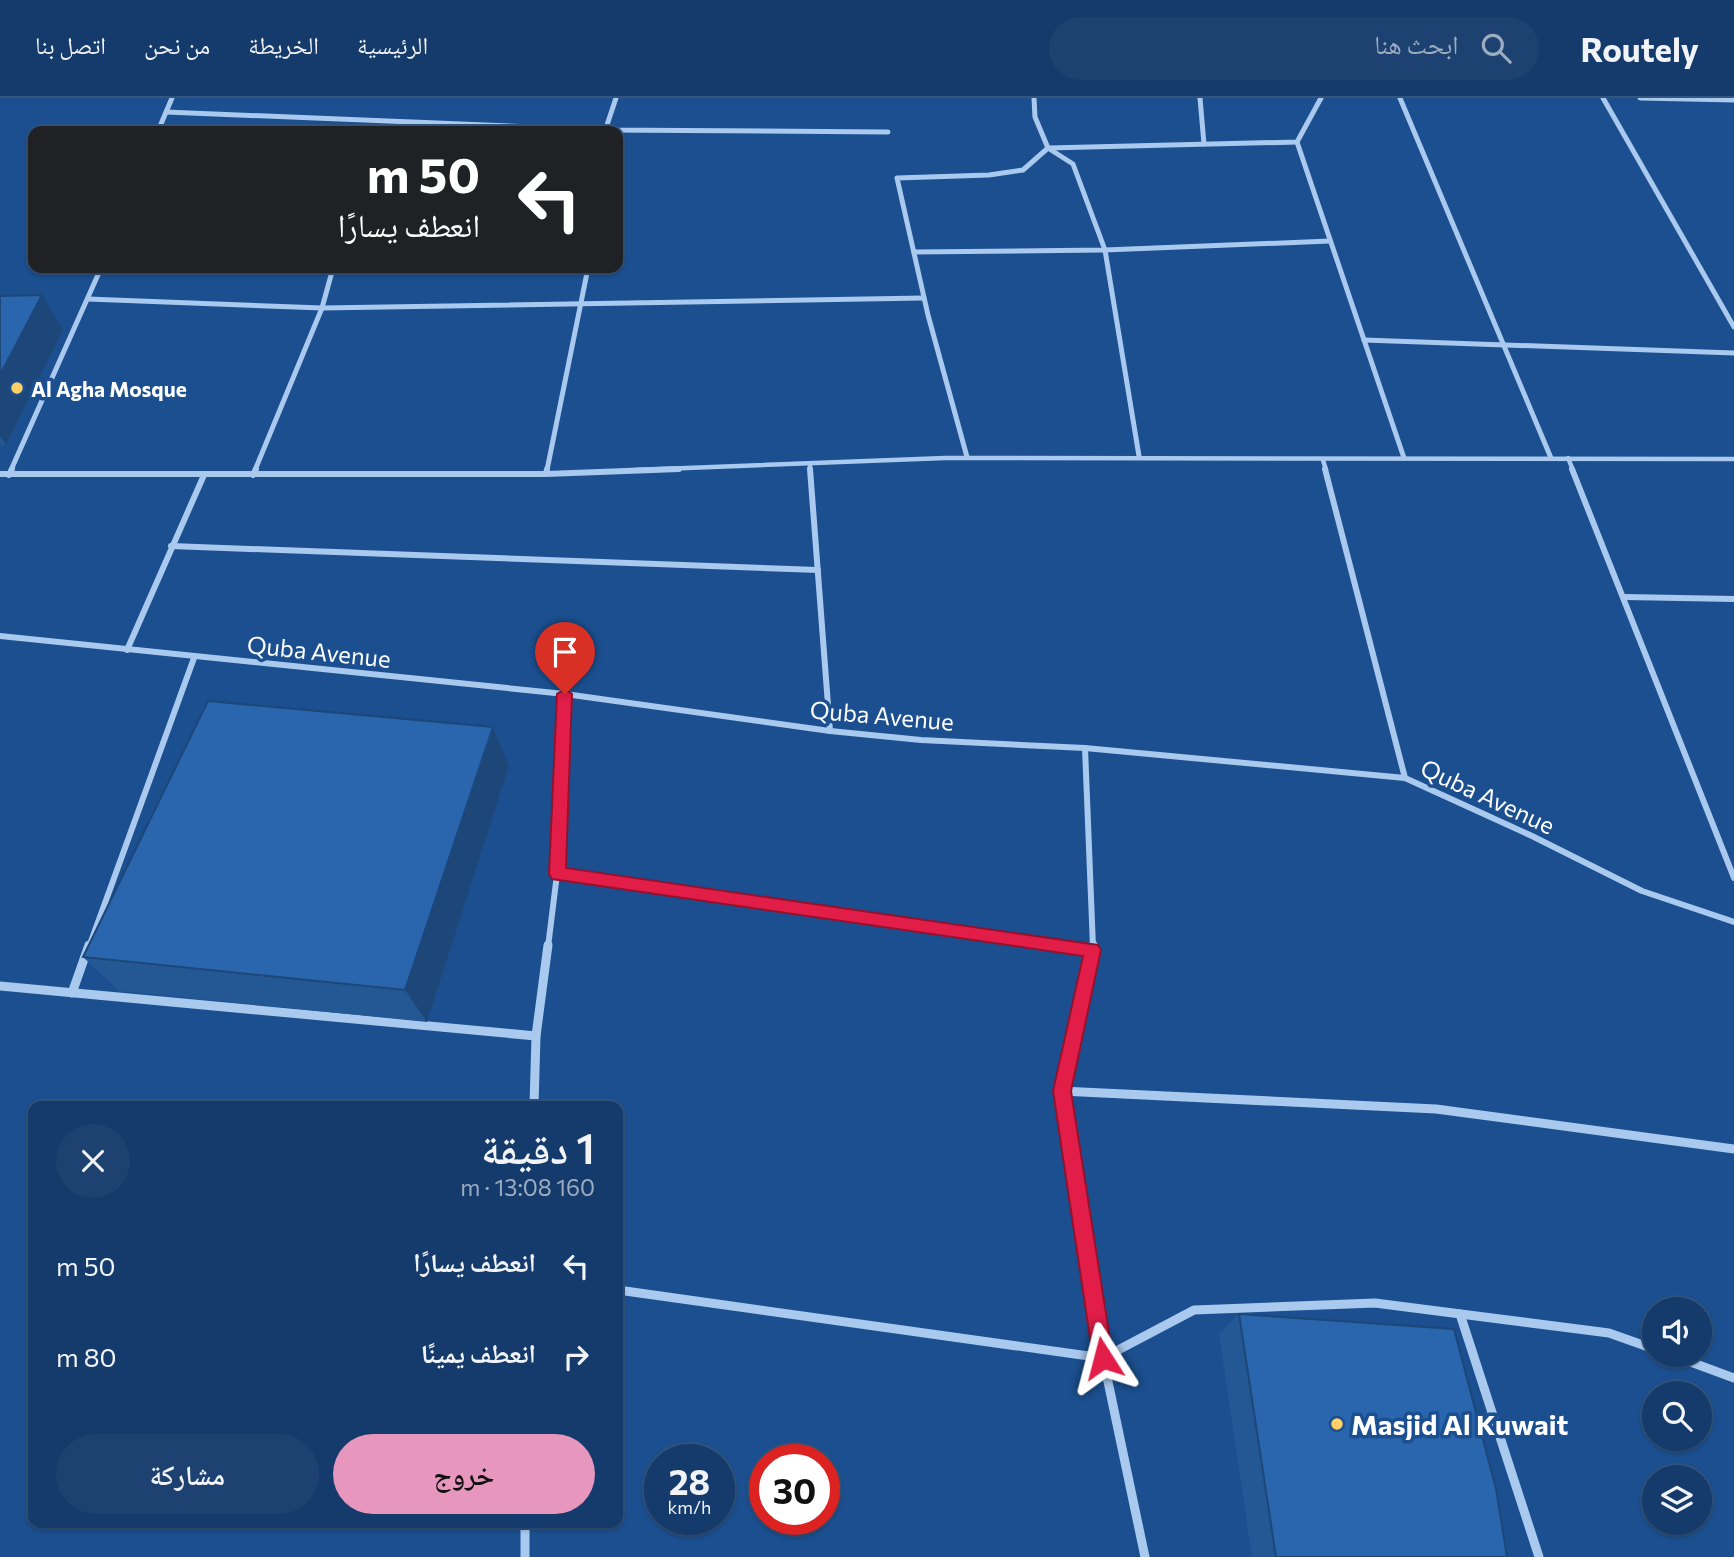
<!DOCTYPE html>
<html lang="ar">
<head>
<meta charset="utf-8">
<style>
  :root { --surface:#143b6b; --page:#1d4271; --text:#f1f3f6; --muted:#9dadc1; --line:#33557e; --accent:#e797bd }
  body { margin:0; font-family:Commissioner,"Noto Naskh Arabic",sans-serif; background:var(--page); color:var(--text); direction:rtl; height:100vh; display:flex; flex-direction:column; font-size:26px; white-space:nowrap }
  * { box-sizing:border-box; margin:0 }
  p { font-size:23px; color:var(--muted) }
  .icon { flex:none; width:38px; height:38px; fill:none; stroke:currentColor; stroke-width:2; stroke-linecap:round; stroke-linejoin:round }
  .map { position:relative; flex:1; overflow:hidden; direction:ltr }
  .panel { position:absolute; left:28px; top:1003px; width:595px; height:427px; display:flex; flex-direction:column; background:var(--surface); border-radius:14px; box-shadow:0 2px 5px #0004,0 0 0 2px var(--line); direction:rtl }
  .panel>* { flex:none }
  .hud { position:absolute; left:28px; top:28px; width:595px; height:147px; border-radius:14px; box-shadow:0 2px 5px #0004,0 0 0 2px var(--line); direction:rtl; background:#202124; color:#fff; overflow:hidden }
  .tools { position:absolute; left:1642px; top:1199px; display:grid; gap:14px }
  .tools a { display:grid; place-items:center; width:70px; height:70px; border-radius:50%; background:var(--surface); box-shadow:0 2px 5px #0004,0 0 0 2px var(--line); font-size:35px }
  .speed { position:absolute; left:644px; top:1346px; display:flex; gap:14px; font-size:35px; font-weight:700; text-align:center }
  .speed>* { display:grid; place-content:center; width:91px; height:91px; border-radius:50%; background:var(--surface); box-shadow:0 2px 5px #0004,0 0 0 2px var(--line); line-height:1 }
  .speed small { font-size:18px; font-weight:400 }
  .speed .limit { border:10px solid #d22; background:#fff; color:#111 }
  .pin { position:absolute; display:grid; place-items:center; width:60px; height:60px; color:#fff; margin:-72px -30px; border-radius:50% 50% 50% 0; rotate:-45deg; box-shadow:0 0 7px #0007 }
  .pin .icon { rotate:45deg }
  .me { position:absolute; width:77px; margin:-38px; rotate:351deg; stroke-linejoin:round; filter:drop-shadow(0 0 5px #0008) }
  .turn { display:flex; align-items:center; gap:24px; height:147px; padding:0 28px; font-size:32px }
  .turn .icon { width:91px; height:91px; stroke-width:2.5 }
  .turn b { display:block; font-size:49px; line-height:60px }
  .round { display:grid; place-items:center; flex:none; width:74px; height:74px; border-radius:37px; background:var(--page) }
  .overview { display:flex; align-items:center; justify-content:space-between; height:119px; padding:0 28px }
  h1 { font-size:42px; font-weight:600; line-height:52px }
  .primary-button { display:flex; gap:14px; margin-top:auto; padding:14px 28px }
  .primary-button a { flex:1; height:80px; border-radius:42px; background:var(--accent); color:#111; font-size:28px; font-weight:600; line-height:80px; text-align:center }
  .primary-button a+a { background:var(--page); color:var(--text) }
  ul { padding:0; list-style:none }
  li { display:flex; align-items:center; gap:21px; height:91px; padding:0 28px }
  li div { flex:1 }
  li b { display:block; font-size:26px }
  li em { font-style:normal }
  header { display:flex; align-items:center; gap:42px; box-sizing:border-box; height:98px; padding:0 35px; background:var(--surface); border-bottom:2px solid var(--line) }
  header strong { font-size:33px }
  nav { display:flex; gap:38px; margin-inline-start:auto; font-size:24px }
  .search { width:490px; height:63px; background:var(--page); display:flex; align-items:center; gap:18px; box-sizing:border-box; padding:0 24px; border-radius:38px; color:var(--muted); font-size:26px }
  .map>svg:first-child { display:block }
  .lines { fill:none; stroke-linecap:round; stroke-linejoin:round }
  .pedestrian-far1 { stroke:#a9c9ee; stroke-width:4.5 }
  .pedestrian { stroke:#a9c9ee; stroke-width:6 }
  .minor-far2 { stroke:#a9c9ee; stroke-width:5 }
  .minor-far1 { stroke:#a9c9ee; stroke-width:6 }
  .minor { stroke:#a9c9ee; stroke-width:9 }
  .wall { fill:#245895 }
  .shaded-wall { fill:#1d4779 }
  .building { fill:#2a66ad; stroke:#1d4779; stroke-width:2 }
  .route { fill:#e11d48; stroke:#92132f; stroke-width:2 }
  .poi-dot { fill:#ffd166; stroke:#1b4f8f; stroke-width:2.5 }
  .labels { text-anchor:middle; dominant-baseline:central; stroke-width:7; stroke-linejoin:round; paint-order:stroke }
  .far-poi-label { font-size:21px; font-weight:bold; fill:#fff; stroke:#1b4f8f; text-anchor:start }
  .street-label { font-size:24px; fill:#fff; stroke:#1b4f8f }
  .near-poi-label { font-size:28px; font-weight:bold; fill:#fff; stroke:#1b4f8f; text-anchor:start }
</style>
</head>
<body>
<header>
<strong>Routely</strong>
<div class="search"><svg class="icon" aria-label="search" viewBox="0 0 24 24"><circle cx="10" cy="10" r="6"/><path d="M15 15l6 6"/></svg>ابحث هنا</div>
<nav><a>الرئيسية</a><a>الخريطة</a><a>من نحن</a><a>اتصل بنا</a></nav>
</header>
<div class="map">
<svg width="1734" height="1459" viewBox="0 0 1734 1459">
  <rect width="100%" height="100%" fill="#1b4f8f"/>
  <g class="lines">
    <g class="pedestrian-far1">
      <polyline points="1568,360 1573,372"/>
      <polyline points="1323,362 1326,372"/>
      <polyline points="810,367 810,372"/>
      <polyline points="635,372 945,360 1734,361"/>
    </g>
    <g class="pedestrian">
      <polyline points="810,371 830,633"/>
      <polyline points="1325,371 1405,680"/>
      <polyline points="1572,371 1734,780"/>
      <polyline points="0,376 546,376 679,371"/>
      <polyline points="171,448 818,472"/>
      <polyline points="1625,499 1734,501"/>
      <polyline points="0,538 565,596 830,633 921,642 1085,650 1405,680 1532,738 1642,793 1734,824"/>
      <polyline points="127,552 204,377"/>
    </g>
    <g class="minor-far2">
      <polyline points="1034,0 1035,19 1048,50 1073,66 1105,152 1139,358"/>
      <polyline points="1200,0 1204,46"/>
      <polyline points="1400,0 1551,360"/>
      <polyline points="1603,0 1734,229"/>
      <polyline points="1640,0 1734,2"/>
      <polyline points="166,14 606,32 888,34"/>
      <polyline points="158,33 172,0"/>
      <polyline points="605,33 616,0"/>
      <polyline points="1297,44 1404,360"/>
      <polyline points="914,154 1105,152 1330,143"/>
      <polyline points="88,201 322,210 924,200"/>
      <polyline points="1364,242 1734,255"/>
      <polyline points="967,359 928,217 897,80 989,77 1023,72 1048,50 1297,44 1321,0"/>
      <polyline points="11,372 101,170"/>
      <polyline points="255,372 322,210 333,170"/>
      <polyline points="547,372 588,170"/>
    </g>
    <g class="minor-far1">
      <polyline points="546,376 547,371"/>
      <polyline points="9,377 12,371"/>
      <polyline points="253,377 256,371"/>
      <polyline points="1085,650 1093,849"/>
      <polyline points="557,776 1071,849"/>
      <polyline points="89,849 194,560"/>
      <polyline points="548,849 557,776 565,596"/>
    </g>
    <g class="minor">
      <polyline points="1059,847 1093,852"/>
      <polyline points="1093,847 1061,993 1103,1260 1145,1459"/>
      <polyline points="0,888 536,938"/>
      <polyline points="72,895 89,847"/>
      <polyline points="1061,993 1436,1011 1734,1051"/>
      <polyline points="534,1008 536,938 548,847"/>
      <polyline points="618,1192 1103,1260 1194,1212 1375,1205 1609,1235 1654,1251"/>
      <polyline points="1460,1216 1539,1459"/>
      <polyline points="1669,1256 1734,1280"/>
      <polyline points="525,1424 525,1459"/>
    </g>
  </g>
  <g class="wall">
    <polygon points="0,198 63,232 6,347 0,347"/>
    <polygon points="493,629 509,668 427,924 119,893 83,859"/>
    <polygon points="1239,1216 1507,1459 1252,1459 1219,1236"/>
  </g>
  <g class="shaded-wall">
    <polygon points="42,197 63,232 6,347 0,338 0,277"/>
    <polygon points="493,629 509,668 427,924 405,892"/>
  </g>
  <g class="building">
    <polygon points="42,197 0,277 0,198"/>
    <polygon points="208,603 493,629 405,892 83,859"/>
    <polygon points="1239,1216 1454,1231 1496,1391 1507,1459 1276,1459"/>
  </g>
  <polygon class="route" points="565,591 572,596 566,770 1098,847 1101,852 1071,993 1113,1260 1110,1267 1103,1270 1096,1267 1093,1260 1053,993 1083,858 552,781 549,776 557,596"/>
  <g class="poi-dot">
    <circle cx="17" cy="290" r="7"/>
    <circle cx="1337" cy="1326" r="7"/>
  </g>
  <g class="labels">
    <g class="far-poi-label">
      <text x="31" y="290">Al Agha Mosque</text>
    </g>
    <g class="street-label">
      <text transform="translate(319 553) rotate(6)">Quba Avenue</text>
      <text transform="translate(882 617) rotate(5)">Quba Avenue</text>
      <text transform="translate(1488 698) rotate(25)">Quba Avenue</text>
    </g>
    <g class="near-poi-label">
      <text x="1351" y="1326">Masjid Al Kuwait</text>
    </g>
  </g>
</svg>
<div class="tools">
<a><svg class="icon" aria-label="sound" viewBox="0 0 24 24"><path d="M4 9h4l5-4v14l-5-4H4zM17 9q2 3 0 6"/></svg></a>
<a><svg class="icon" aria-label="search" viewBox="0 0 24 24"><circle cx="10" cy="10" r="6"/><path d="M15 15l6 6"/></svg></a>
<a><svg class="icon" aria-label="layers" viewBox="0 0 24 24"><path d="M12 4l9 5-9 5-9-5zM3 14l9 5 9-5"/></svg></a>
</div>
<div class="speed"><div>28<small>km/h</small></div><div class="limit">30</div></div>
<div class="pin" style="left:565px;top:596px;background:#d93025"><svg class="icon" aria-label="arrive" viewBox="0 0 24 24"><path d="M6 21V4h12l-3 4 3 4H6"/></svg></div>
<svg class="me" style="left:1103px;top:1260px" viewBox="-20 -20 40 40"><path d="M0-17L14 15 0 8-14 15z" fill="#e11d48" stroke="#fff" stroke-width="4"/></svg>
<div class="hud">
<div class="turn"><svg class="icon" aria-label="left" viewBox="0 0 24 24"><path d="M17 20v-9H6M10 6l-5 5 5 5"/></svg><div><b>50 m</b>انعطف يسارًا</div></div>
</div>
<section class="panel">
<div class="overview"><div><h1>1 دقيقة</h1><p>160 m · 13:08</p></div><a class="round"><svg class="icon" aria-label="close" viewBox="0 0 24 24"><path d="M6 6l12 12M18 6L6 18"/></svg></a></div>
<ul>
<li><svg class="icon" aria-label="left" viewBox="0 0 24 24"><path d="M17 20v-9H6M10 6l-5 5 5 5"/></svg><div><b>انعطف يسارًا</b></div><em>50 m</em></li>
<li><svg class="icon" aria-label="right" viewBox="0 0 24 24"><path d="M7 20v-9h11M14 6l5 5-5 5"/></svg><div><b>انعطف يمينًا</b></div><em>80 m</em></li>
</ul>
<div class="primary-button"><a>خروج</a><a>مشاركة</a></div>
</section>
</div>
</body>
</html>
